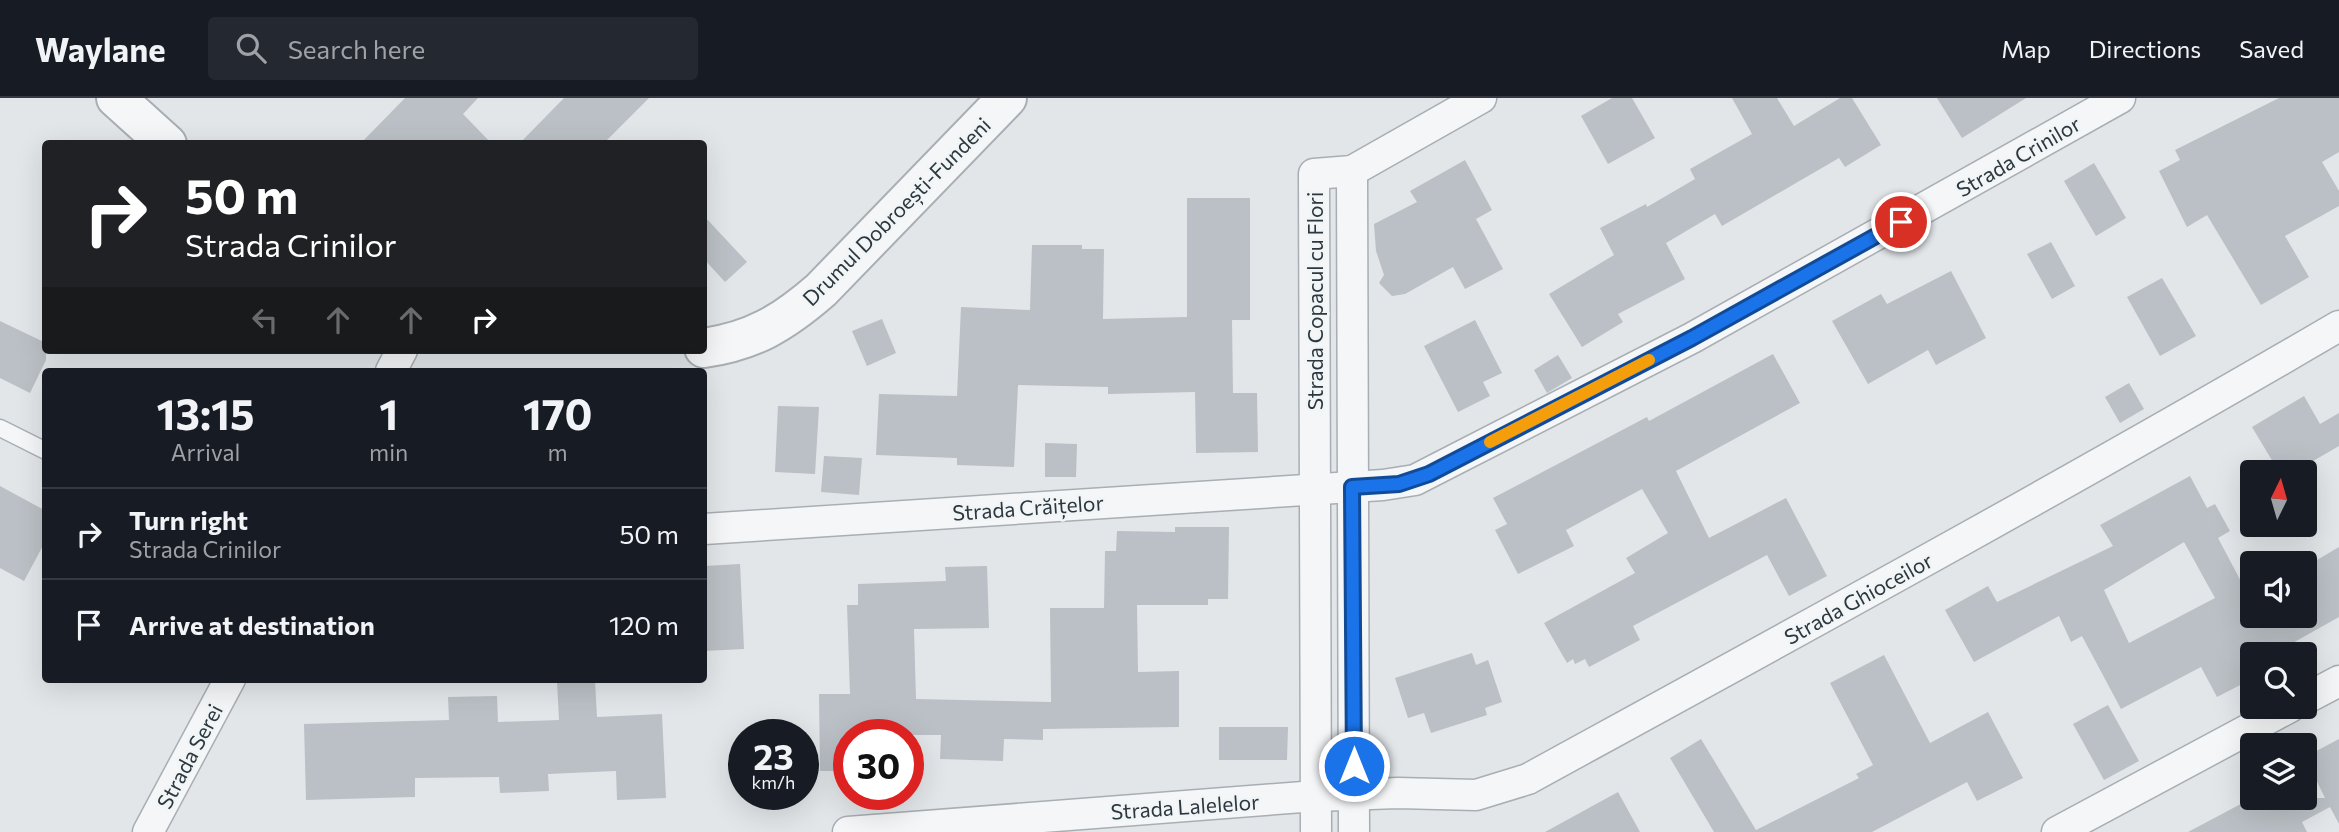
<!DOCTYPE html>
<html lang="en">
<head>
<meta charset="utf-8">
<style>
  :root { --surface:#171b24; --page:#242831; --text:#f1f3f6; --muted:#9ea1a6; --line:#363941 }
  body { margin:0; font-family:Commissioner,sans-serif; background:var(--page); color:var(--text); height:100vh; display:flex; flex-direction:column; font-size:26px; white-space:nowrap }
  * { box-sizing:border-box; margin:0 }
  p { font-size:23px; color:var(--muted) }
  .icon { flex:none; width:38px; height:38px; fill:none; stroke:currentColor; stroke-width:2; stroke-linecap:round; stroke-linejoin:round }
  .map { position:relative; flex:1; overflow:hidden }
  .drawer { position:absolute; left:42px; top:270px; width:665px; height:315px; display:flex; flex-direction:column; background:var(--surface); border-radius:7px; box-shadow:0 7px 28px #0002 }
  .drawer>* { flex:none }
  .banner { position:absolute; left:42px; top:42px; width:665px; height:214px; border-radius:7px; box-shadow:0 7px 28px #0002; background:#202124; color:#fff; overflow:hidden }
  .needle { width:46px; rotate:5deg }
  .controls { position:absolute; left:2240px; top:362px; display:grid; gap:14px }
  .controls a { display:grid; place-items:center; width:77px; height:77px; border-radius:7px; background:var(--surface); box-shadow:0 7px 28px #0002; font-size:35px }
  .speed { position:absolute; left:728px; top:621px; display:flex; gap:14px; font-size:35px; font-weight:700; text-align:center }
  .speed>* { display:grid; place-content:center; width:91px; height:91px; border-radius:50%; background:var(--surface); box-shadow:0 7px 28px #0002; line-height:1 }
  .speed small { font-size:18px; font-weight:400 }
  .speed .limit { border:10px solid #d22; background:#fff; color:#111 }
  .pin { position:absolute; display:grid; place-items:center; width:60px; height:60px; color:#fff; margin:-30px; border:4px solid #fff; border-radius:50%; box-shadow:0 2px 7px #0007 }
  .me { position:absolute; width:77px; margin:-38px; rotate:0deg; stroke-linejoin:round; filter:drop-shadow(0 0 5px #0008) }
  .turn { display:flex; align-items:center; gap:24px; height:147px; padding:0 28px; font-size:32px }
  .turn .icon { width:91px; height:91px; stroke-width:2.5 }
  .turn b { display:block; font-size:49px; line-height:60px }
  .lanes { display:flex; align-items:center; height:66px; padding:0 28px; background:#0003; justify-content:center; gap:35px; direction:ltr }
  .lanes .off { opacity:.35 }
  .eta { display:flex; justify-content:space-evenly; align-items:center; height:119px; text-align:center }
  .eta b { font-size:42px; font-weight:700; line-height:49px }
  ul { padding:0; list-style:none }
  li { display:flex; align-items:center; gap:21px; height:91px; padding:0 28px; border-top:2px solid var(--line) }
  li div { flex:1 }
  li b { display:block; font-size:26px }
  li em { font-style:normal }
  header { display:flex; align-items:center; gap:42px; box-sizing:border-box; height:98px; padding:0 35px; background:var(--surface); border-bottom:2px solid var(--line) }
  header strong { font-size:33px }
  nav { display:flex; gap:38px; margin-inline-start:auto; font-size:24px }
  .search { width:490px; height:63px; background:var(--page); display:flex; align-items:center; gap:18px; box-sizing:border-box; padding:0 24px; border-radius:7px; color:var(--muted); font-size:26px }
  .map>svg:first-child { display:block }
  .building { fill:#bac0c5; fill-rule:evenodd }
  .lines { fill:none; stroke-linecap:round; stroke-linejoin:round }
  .service-casing { stroke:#a8aeb3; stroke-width:19 }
  .minor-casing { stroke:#a8aeb3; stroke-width:33 }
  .tertiary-casing { stroke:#a8aeb3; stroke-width:42 }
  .service { stroke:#f4f6f8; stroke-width:16 }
  .minor { stroke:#f4f6f8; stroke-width:30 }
  .tertiary { stroke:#f4f6f8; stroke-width:38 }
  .route-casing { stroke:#114b97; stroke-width:18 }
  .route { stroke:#1a73e8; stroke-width:12 }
  .slow { stroke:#f59e0b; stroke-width:12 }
  .labels { text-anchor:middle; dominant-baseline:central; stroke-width:5; stroke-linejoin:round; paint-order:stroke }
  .street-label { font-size:21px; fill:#2c373f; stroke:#f1f5f6 }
</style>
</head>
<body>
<header>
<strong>Waylane</strong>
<div class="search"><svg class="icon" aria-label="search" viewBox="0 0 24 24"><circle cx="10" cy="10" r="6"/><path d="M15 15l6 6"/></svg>Search here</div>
<nav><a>Map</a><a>Directions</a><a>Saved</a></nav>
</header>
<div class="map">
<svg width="2339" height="734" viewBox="0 0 2339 734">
  <rect width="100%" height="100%" fill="#e2e6e9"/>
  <g class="building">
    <polygon points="405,0 478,0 463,16 492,46 360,46"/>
    <polygon points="564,0 649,0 603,46 519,46"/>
    <polygon points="1612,0 1632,0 1655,40 1608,66 1581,18"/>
    <polygon points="1732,0 1777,0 1794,28 1840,0 1852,0 1881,47 1845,69 1839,60 1722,128 1715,116 1666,145 1685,181 1618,216 1623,224 1582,249 1549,196 1614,157 1600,130 1646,106 1647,109 1695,81 1690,71 1752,36"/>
    <polygon points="1937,0 2026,0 1962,40"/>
    <polygon points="2279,0 2339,0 2339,54 2322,64 2339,93 2339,108 2285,138 2309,179 2261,207 2207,117 2187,129 2159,73 2180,62 2175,52"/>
    <polygon points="1465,62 1492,112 1476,121 1503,171 1465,191 1453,169 1405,196 1392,198 1379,185 1384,177 1376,153 1374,126 1417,104 1410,93"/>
    <polygon points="2094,65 2126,120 2096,138 2064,83"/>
    <polygon points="1187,100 1250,100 1250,222 1232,222 1233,295 1257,295 1258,354 1196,355 1195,294 1108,296 1108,289 1018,287 1014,369 957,367 957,360 876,357 879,296 957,298 961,209 1030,212 1032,147 1082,147 1082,151 1104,151 1103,221 1187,219"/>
    <polygon points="704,118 747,164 725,184 704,161"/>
    <polygon points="2051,144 2075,188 2052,201 2027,156"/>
    <polygon points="1951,173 1986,240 1936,267 1928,252 1868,286 1832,223 1881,196 1887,206"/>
    <polygon points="2162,180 2196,238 2160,258 2127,199"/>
    <polygon points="882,221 896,255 867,268 852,233"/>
    <polygon points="1475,222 1502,275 1483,284 1490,298 1458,314 1424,248"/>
    <polygon points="0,223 46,245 46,262 30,295 0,280"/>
    <polygon points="1773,256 1800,305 1676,373 1709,440 1786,400 1827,478 1789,498 1767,457 1633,528 1640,542 1589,569 1585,561 1575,566 1573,561 1567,565 1544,525 1635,475 1626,460 1668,435 1642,391 1566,432 1574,448 1518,476 1495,432 1507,426 1493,400 1647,319 1649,323"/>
    <polygon points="1558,257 1572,280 1547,295 1534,272"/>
    <polygon points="2129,285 2144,311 2120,325 2105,299"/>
    <polygon points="2304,298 2320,326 2339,315 2339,348 2294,374 2279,374 2252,329"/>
    <polygon points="778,308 819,309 815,376 775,374"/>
    <polygon points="1045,345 1077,346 1076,379 1045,379"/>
    <polygon points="824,358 862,360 859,397 821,394"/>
    <path d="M 2190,378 L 2207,410 L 2215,406 L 2230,433 L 2218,440 L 2252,504 L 2252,518 L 2305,518 L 2305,469 L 2339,449 L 2339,519 L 2273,556 L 2252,556 L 2252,581 L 2217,599 L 2201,569 L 2121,611 L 2082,538 L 2071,544 L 2059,518 L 1974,564 L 1945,512 L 1988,488 L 1997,504 L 2113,448 L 2100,427 ZM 2184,444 L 2215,500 L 2129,545 L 2104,492 Z"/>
    <polygon points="0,388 46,413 46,442 24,483 0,470"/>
    <polygon points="1175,429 1229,429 1228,501 1208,501 1208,507 1137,507 1138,574 1179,573 1179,629 1043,631 1043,642 1004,641 1003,663 940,661 941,637 849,637 849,673 820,673 819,596 850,596 847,507 858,507 858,486 946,483 945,469 987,468 989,530 914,531 916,601 1051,604 1050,510 1104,510 1105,453 1116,453 1117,433 1175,434"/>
    <polygon points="740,466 744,551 704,553 704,468"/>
    <polygon points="1472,555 1476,567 1488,562 1502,604 1485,610 1487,617 1431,635 1424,615 1408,620 1395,580"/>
    <polygon points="1884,557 1930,645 1988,614 2023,680 1977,703 1967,684 1872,734 1714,734 1670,660 1701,641 1756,732 1859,680 1856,676 1873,667 1830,585"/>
    <polygon points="595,582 597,619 662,616 666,700 617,702 616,673 548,676 549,693 500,695 499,679 415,680 415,699 306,702 304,626 449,622 448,599 497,598 498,624 559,622 557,584"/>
    <polygon points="2108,607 2139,663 2104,682 2073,626"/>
    <polygon points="1219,629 1288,629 1287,662 1219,662"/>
    <polygon points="2339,641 2339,726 2330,709 2302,724 2307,734 2188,734 2252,700 2325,700 2305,659"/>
    <polygon points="1618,694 1640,734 1545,734"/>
  </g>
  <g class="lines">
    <g class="service-casing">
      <polyline id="service" points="0,330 46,353"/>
    </g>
    <g class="minor-casing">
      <g id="minor">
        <polyline points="1352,73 1354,734"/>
        <polyline points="391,273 402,252"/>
        <polyline points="704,431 1383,387 1415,382 1692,240 2120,0"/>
        <polyline points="2305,601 2339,583"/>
        <polyline points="148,734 230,581"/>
        <path d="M 848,734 L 1316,698 L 1398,695 L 1476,697 L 1528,681 C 1800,532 2072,384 2339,228"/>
        <polyline points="1316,734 1314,76 1352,73 1481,0"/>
        <polyline points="2057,734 2290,609"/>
      </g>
    </g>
    <g class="tertiary-casing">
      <g id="tertiary">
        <polyline points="116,0 167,46"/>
        <path d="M 704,250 C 753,243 783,225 821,192 L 1007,0"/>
      </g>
    </g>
    <use href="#service" class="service"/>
    <use href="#minor" class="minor"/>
    <use href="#tertiary" class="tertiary"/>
  </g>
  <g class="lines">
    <g class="route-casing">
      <polyline id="route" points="1354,668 1352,389 1399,386 1429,376 1692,240 1901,124"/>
    </g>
    <use href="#route" class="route"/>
    <polyline class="slow" points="1490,344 1649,262"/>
  </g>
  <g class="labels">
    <g class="street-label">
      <text transform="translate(2018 58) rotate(-30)">Strada Crinilor</text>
      <text transform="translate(896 113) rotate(-45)">Drumul Dobroești-Fundeni</text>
      <text transform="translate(1314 203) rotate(-90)">Strada Copacul cu Flori</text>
      <text transform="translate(1028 409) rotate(-4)">Strada Crăițelor</text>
      <text transform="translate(1858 500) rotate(-29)">Strada Ghioceilor</text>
      <text transform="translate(189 658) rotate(-62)">Strada Serei</text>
      <text transform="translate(1185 708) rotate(-4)">Strada Lalelelor</text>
    </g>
  </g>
</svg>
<div class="controls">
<a><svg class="needle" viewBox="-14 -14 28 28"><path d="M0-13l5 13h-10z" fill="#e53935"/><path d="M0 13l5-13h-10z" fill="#9ea1a6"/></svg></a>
<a><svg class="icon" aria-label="sound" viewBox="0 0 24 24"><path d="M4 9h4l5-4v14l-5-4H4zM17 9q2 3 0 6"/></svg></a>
<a><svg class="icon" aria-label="search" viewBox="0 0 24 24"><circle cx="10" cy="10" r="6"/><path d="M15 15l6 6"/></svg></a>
<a><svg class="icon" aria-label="layers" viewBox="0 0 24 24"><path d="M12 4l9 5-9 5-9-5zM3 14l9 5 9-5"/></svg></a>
</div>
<div class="speed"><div>23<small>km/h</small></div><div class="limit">30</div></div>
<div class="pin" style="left:1901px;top:124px;background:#d93025"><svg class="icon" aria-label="arrive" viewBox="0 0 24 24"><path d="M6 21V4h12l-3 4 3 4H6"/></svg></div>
<svg class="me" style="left:1354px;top:668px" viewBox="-20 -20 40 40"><circle r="17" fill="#1a73e8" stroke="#fff" stroke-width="3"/><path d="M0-11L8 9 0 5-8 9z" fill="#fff"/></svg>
<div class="banner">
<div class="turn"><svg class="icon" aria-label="right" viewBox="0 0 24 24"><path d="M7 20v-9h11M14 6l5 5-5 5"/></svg><div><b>50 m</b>Strada Crinilor</div></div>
<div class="lanes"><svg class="icon off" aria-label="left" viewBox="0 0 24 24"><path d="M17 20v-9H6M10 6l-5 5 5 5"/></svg><svg class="icon off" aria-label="ahead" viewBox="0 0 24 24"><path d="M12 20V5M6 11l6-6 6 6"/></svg><svg class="icon off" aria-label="ahead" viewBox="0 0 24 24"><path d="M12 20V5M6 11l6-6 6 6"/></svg><svg class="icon" aria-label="right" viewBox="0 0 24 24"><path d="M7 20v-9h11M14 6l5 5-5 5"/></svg></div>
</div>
<section class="drawer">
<div class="eta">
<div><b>13:15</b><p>Arrival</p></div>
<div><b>1</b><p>min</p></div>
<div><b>170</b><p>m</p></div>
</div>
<ul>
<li><svg class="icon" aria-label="right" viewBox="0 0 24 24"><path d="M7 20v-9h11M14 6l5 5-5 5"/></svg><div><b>Turn right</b><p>Strada Crinilor</p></div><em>50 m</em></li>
<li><svg class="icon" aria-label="arrive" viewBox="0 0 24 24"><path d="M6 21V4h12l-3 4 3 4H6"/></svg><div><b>Arrive at destination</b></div><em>120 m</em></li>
</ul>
</section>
</div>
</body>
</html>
